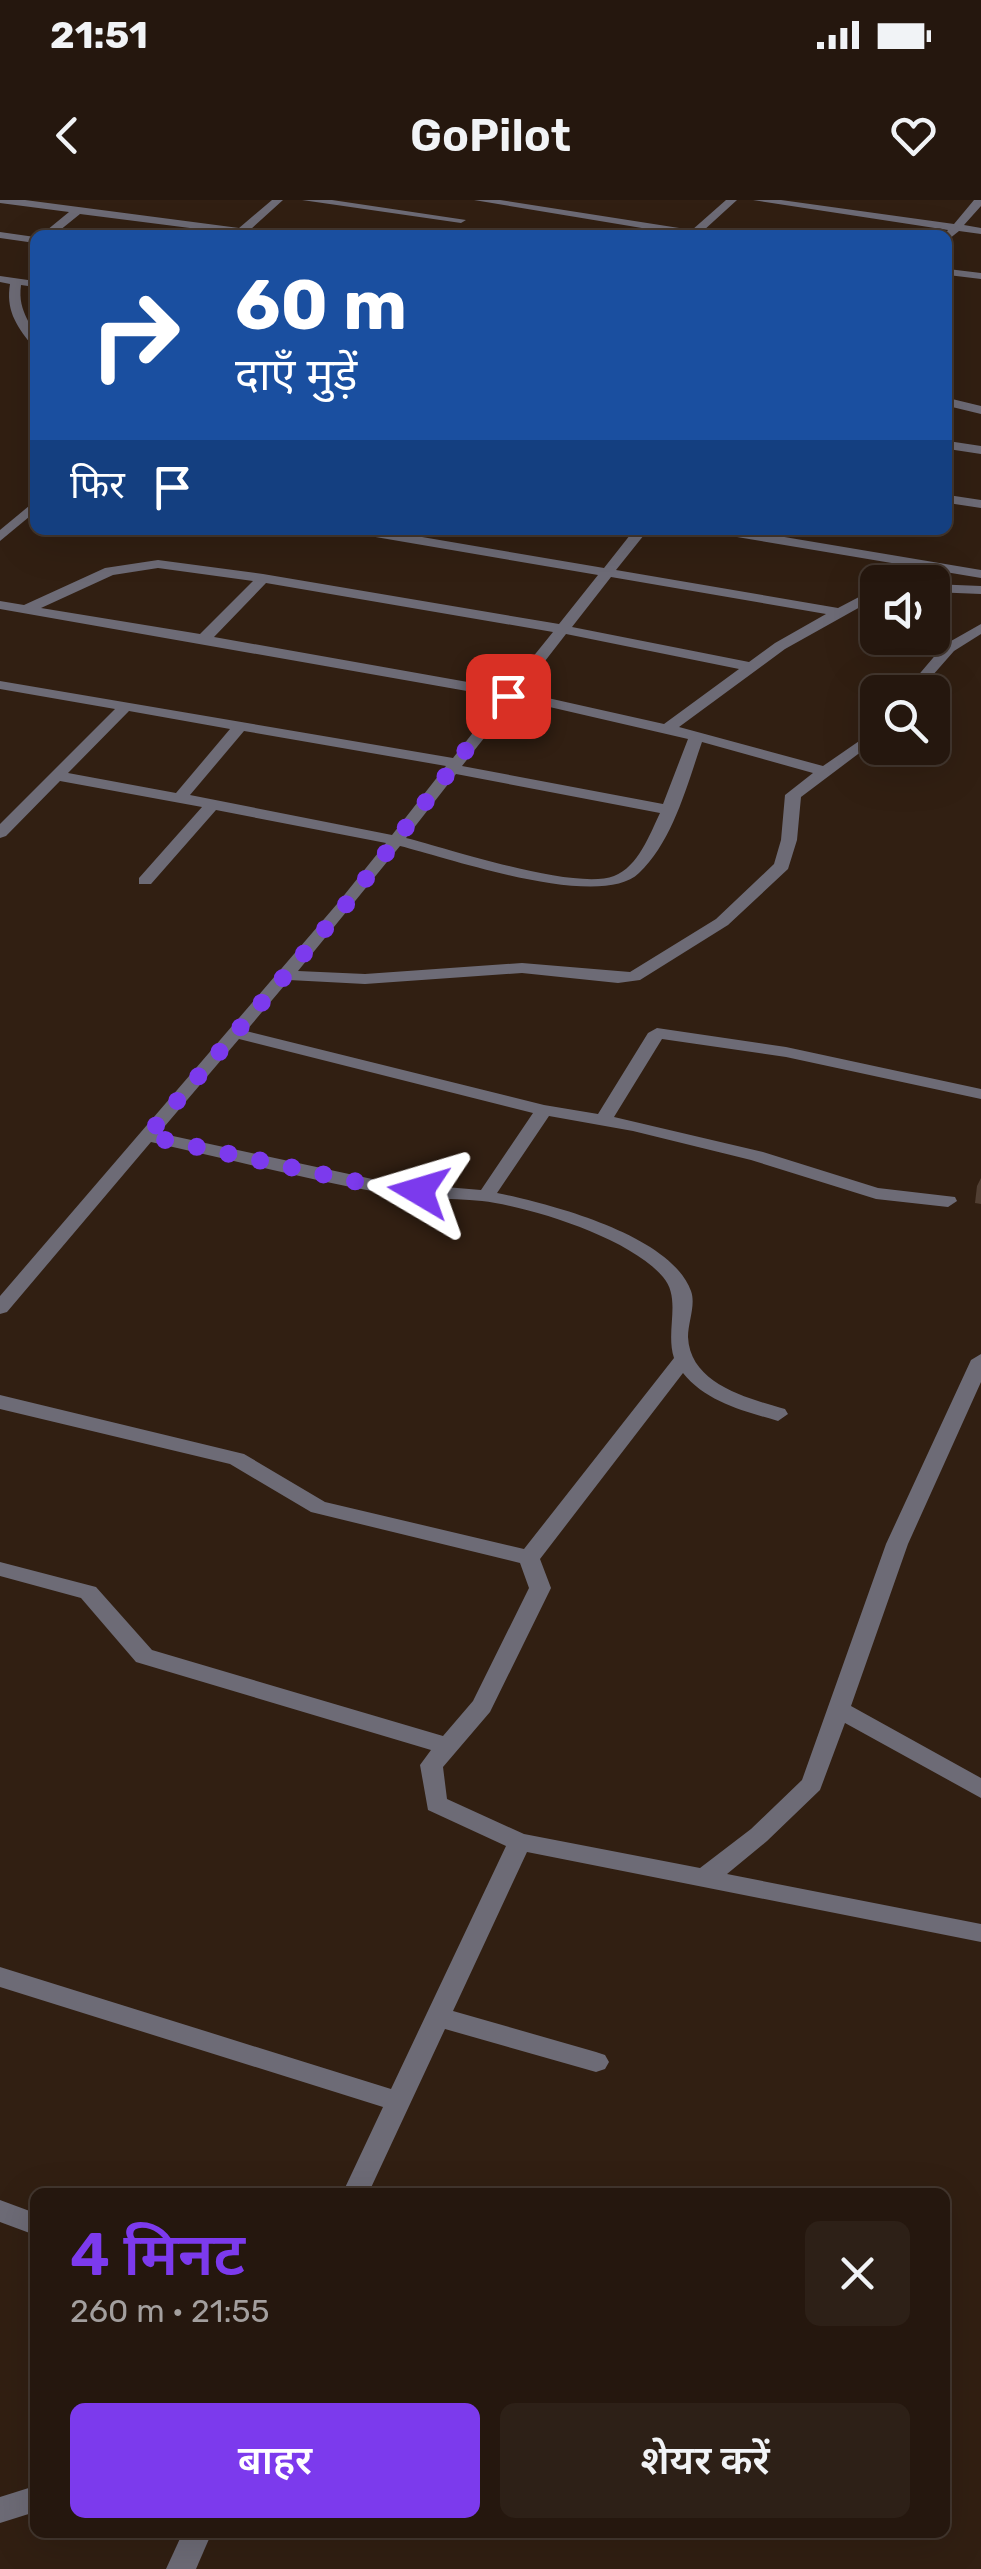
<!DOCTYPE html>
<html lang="hi">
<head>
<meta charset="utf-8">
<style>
  :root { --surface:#25170e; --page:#2d2017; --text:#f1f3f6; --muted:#a39f9e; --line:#42362e; --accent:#7c3aed }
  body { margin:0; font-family:Rubik,"Noto Sans Devanagari",sans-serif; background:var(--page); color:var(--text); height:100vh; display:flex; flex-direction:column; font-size:38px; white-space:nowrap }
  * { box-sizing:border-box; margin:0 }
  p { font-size:32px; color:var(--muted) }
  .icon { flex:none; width:55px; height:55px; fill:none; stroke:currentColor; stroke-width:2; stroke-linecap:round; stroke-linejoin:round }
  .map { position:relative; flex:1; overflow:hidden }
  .side { position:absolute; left:30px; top:1988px; width:920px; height:350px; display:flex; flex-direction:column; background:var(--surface); border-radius:15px; box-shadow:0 10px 40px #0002,0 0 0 2px var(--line) }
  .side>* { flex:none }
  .top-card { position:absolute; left:30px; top:30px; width:922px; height:305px; border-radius:15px; box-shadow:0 10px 40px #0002,0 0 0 2px var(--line); background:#1a4fa0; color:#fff; overflow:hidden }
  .fabs { position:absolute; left:860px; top:365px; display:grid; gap:20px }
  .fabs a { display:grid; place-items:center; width:90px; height:90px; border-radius:15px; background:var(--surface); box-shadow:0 10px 40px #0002,0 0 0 2px var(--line); font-size:50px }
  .pin { position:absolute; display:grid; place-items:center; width:85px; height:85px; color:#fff; margin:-42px; border-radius:20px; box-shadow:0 5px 15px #0006 }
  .me { position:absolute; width:110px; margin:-55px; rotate:277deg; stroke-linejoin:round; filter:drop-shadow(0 0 8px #0008) }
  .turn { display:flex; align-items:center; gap:35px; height:210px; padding:0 40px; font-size:45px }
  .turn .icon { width:130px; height:130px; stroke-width:2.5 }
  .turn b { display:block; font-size:70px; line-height:85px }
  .then { display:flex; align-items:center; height:95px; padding:0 40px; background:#0003; gap:20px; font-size:38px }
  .round { display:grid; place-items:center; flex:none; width:105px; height:105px; border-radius:15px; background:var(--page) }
  .summary { display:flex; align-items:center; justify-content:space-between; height:170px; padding:0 40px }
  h1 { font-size:60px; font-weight:600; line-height:75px; color:var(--accent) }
  .primary-button { display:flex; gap:20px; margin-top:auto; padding:20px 40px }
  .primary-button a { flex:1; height:115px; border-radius:15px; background:var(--accent); color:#fff; font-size:40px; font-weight:600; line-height:115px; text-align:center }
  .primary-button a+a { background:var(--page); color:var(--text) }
  .status { display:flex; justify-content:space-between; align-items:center; height:70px; padding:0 50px; background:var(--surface); direction:ltr }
  .status svg { height:28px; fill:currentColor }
  header { display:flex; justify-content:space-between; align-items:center; height:130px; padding:0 40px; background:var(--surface); font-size:45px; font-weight:600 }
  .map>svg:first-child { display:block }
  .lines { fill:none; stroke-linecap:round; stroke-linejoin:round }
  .minor { fill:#6d6b76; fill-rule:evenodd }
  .wall { fill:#513f33 }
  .route { stroke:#7c3aed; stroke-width:18; stroke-dasharray:0 32.4 }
</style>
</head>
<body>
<div class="status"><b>21:51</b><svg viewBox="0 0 49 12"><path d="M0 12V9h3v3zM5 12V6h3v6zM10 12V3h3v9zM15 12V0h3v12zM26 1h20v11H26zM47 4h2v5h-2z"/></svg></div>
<header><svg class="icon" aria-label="back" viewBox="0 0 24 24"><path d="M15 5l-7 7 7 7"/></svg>GoPilot<svg class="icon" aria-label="heart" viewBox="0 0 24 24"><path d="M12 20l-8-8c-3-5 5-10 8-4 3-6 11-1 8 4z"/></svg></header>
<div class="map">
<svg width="981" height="2369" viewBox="0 0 981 2369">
  <rect width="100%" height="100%" fill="#311f12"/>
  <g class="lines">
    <g class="minor">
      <polygon points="0,0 25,0 239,28 272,0 283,0 251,29 277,35 245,35 80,14 54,35 41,35 69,12 0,3"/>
      <polygon points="302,0 332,0 466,20 461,23"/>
      <polygon points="474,0 500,0 692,30 726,0 737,0 703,31 711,35 684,35"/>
      <polygon points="753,0 781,0 954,24 974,0 981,0 981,6 964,25 981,28 981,34 959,31 949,39 944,35 948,30"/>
      <polygon points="0,32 35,37 35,43 0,38"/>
      <polygon points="948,69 981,73 981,79 948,75"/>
      <path d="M 0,76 L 35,81 L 35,87 L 21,85 C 17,115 35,122 35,145 L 31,144 C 15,124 6,109 10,84 L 0,82 Z"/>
      <polygon points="948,198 981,206 981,214 948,206"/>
      <polygon points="948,241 981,246 981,254 948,249"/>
      <polygon points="948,295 981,300 981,308 948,303"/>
      <polygon points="35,301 35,312 0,341 0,330"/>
      <path d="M 351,330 L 381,330 L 604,368 L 634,330 L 648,330 L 616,370 L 838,408 L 878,387 L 878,397 L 785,449 L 679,527 L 823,566 L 878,528 L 878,539 L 801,597 L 797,640 L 788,669 L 728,725 L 640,780 L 618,783 L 522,773 L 365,784 L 289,780 L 246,831 L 544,905 L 598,914 L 648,833 L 657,828 L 786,847 L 981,889 L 981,899 L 786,857 L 662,839 L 614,917 L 763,952 L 878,988 L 955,997 L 957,1001 L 948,1007 L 876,999 L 751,960 L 633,931 L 549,916 L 497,993 C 550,1004 671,1035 691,1091 C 696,1105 688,1122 688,1137 C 690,1184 747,1198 785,1209 L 788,1214 L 778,1221 C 744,1211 706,1202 683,1173 L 540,1359 L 551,1388 L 490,1512 L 443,1567 L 447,1599 L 524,1634 L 700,1668 L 751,1629 L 802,1580 L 886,1344 L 971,1160 L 981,1154 L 981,1182 L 908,1344 L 851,1506 L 981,1578 L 981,1598 L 845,1523 L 820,1590 L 767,1641 L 727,1674 L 981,1724 L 981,1742 L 527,1652 L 453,1811 L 596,1852 L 605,1855 L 609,1862 L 605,1869 L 596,1872 L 445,1829 L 369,1992 L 343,1992 L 383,1907 L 0,1787 L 0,1767 L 391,1889 L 506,1646 L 428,1610 L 420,1565 L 431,1550 L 136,1462 L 81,1398 L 0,1376 L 0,1362 L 96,1387 L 152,1450 L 443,1536 L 473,1501 L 529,1388 L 520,1363 L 311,1312 L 230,1264 L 0,1209 L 0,1195 L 244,1254 L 325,1302 L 524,1349 L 674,1158 C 665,1130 682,1099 663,1077 C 630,1038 532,1007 482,1001 C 449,998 415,999 383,993 C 305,979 228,959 151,942 L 7,1112 L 0,1114 L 0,1096 L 337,704 L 386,643 L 216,610 L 151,684 L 139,684 L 139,678 L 202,607 L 60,581 L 6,636 L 0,638 L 0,624 L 115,509 L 0,489 L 0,481 L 453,558 L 501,497 L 0,409 L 0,401 L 24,405 L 105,368 L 158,360 L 263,374 L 559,424 L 598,375 L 358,334 ZM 158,368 L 253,381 L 200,434 L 41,408 L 113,375 ZM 611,377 L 826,414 L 775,443 L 749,462 L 572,427 ZM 266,383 L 553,432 L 507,489 L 214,437 ZM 566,434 L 739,469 L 664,524 L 521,492 ZM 515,499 L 688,539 L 663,604 L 462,566 ZM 129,511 L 230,529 L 176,593 L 68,573 ZM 244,531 L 446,566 L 392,635 L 190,595 ZM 702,542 L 813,573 L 785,595 L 781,640 L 774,664 L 716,719 L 630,772 L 522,763 L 365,774 L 298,771 L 400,646 C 449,658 600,711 639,673 C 673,641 687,585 702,542 ZM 456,574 L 660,613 C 650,634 638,667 614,676 C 575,691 450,649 406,638 ZM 239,839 L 533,913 L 481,990 L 386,982 L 159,933 Z"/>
      <polygon points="712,330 743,330 981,370 981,378 719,334"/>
      <polygon points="932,384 981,386 981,394 932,392"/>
      <polygon points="981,424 981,434 954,451 918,492 904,492 944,445"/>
      <polygon points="0,2000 35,2013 35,2035 0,2022"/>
      <polygon points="35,2286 35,2312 0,2323 0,2297"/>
      <polygon points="183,2332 212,2332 196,2369 166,2369"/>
    </g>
  </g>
  <polygon class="wall" points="981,978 981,1004 975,1003 977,986"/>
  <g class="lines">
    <polyline class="route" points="419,991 386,988 147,936 344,707 508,496"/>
  </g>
</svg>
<div class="fabs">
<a><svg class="icon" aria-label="sound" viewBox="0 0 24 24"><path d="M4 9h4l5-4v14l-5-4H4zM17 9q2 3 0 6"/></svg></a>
<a><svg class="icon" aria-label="search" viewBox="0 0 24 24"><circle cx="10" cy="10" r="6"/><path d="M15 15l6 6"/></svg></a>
</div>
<div class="pin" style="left:508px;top:496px;background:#d93025"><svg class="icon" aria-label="arrive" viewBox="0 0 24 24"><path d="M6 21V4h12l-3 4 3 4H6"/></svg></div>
<svg class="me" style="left:419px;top:991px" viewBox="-20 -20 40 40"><path d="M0-17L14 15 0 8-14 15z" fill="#7c3aed" stroke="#fff" stroke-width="4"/></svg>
<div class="top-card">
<div class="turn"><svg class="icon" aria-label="right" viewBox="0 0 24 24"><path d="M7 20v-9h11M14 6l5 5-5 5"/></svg><div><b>60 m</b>दाएँ मुड़ें</div></div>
<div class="then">फिर<svg class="icon" aria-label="arrive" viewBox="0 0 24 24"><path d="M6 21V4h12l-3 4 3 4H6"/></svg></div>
</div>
<section class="side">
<div class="summary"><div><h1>4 मिनट</h1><p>260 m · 21:55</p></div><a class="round"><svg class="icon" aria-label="close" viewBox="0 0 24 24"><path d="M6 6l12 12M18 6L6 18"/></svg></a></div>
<div class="primary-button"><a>बाहर</a><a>शेयर करें</a></div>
</section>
</div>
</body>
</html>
